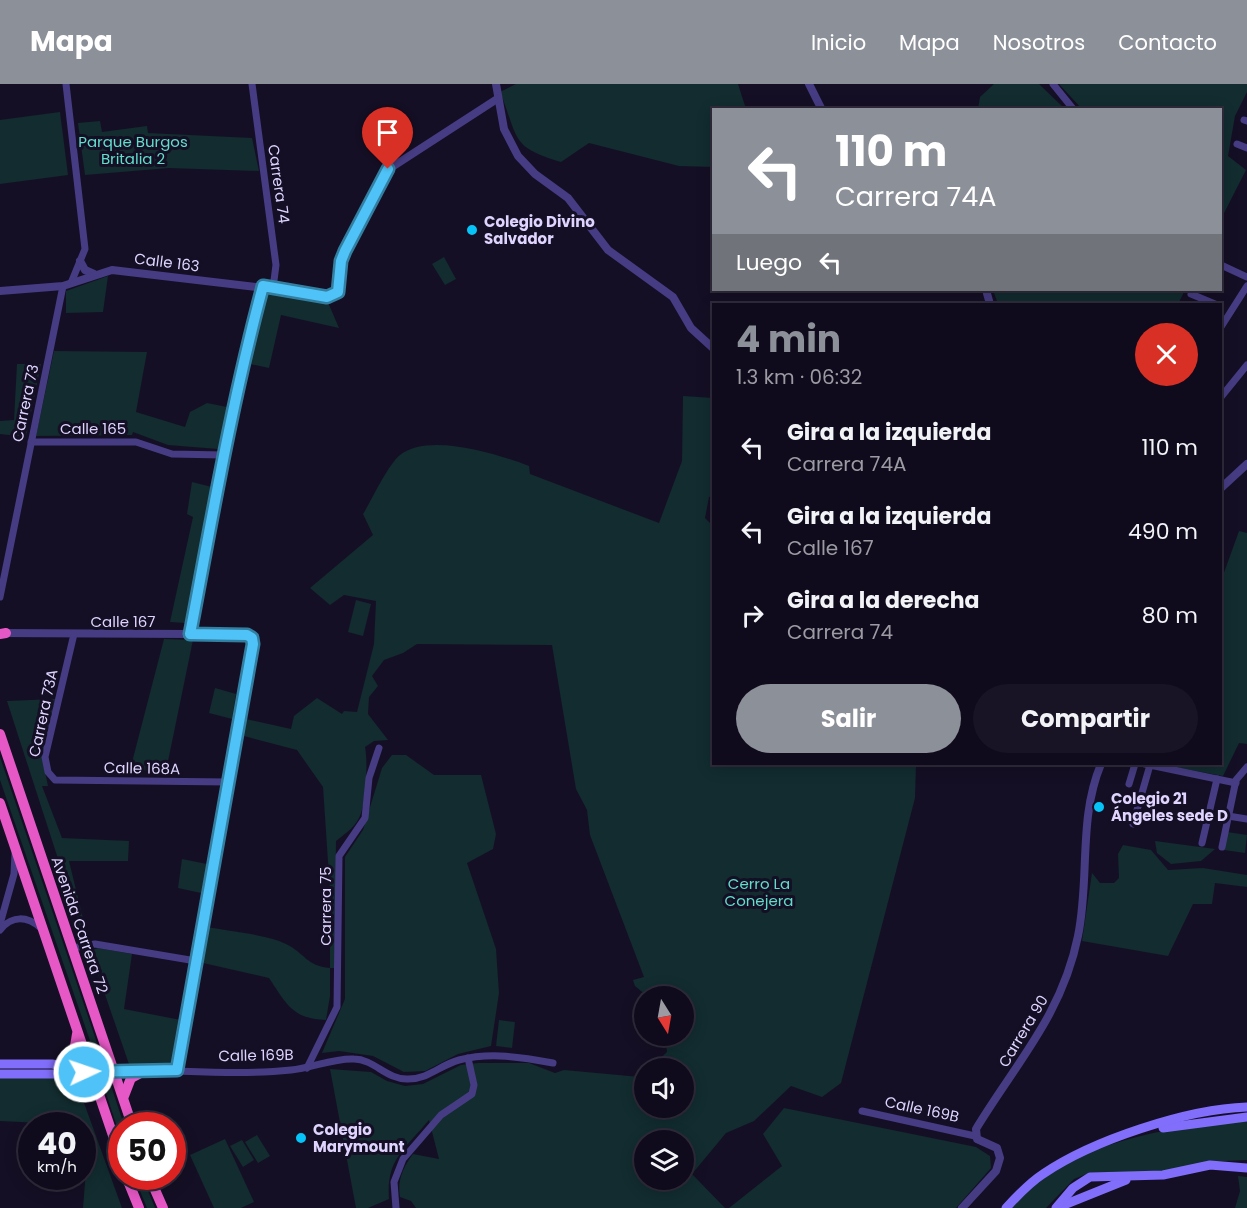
<!DOCTYPE html>
<html lang="es">
<head>
<meta charset="utf-8">
<style>
  :root { --surface:#100b1c; --page:#191425; --text:#f1f3f6; --muted:#9c9ba3; --line:#302b3b; --accent:#8c9099 }
  body { margin:0; font-family:Poppins,sans-serif; background:var(--page); color:var(--text); height:100vh; display:flex; flex-direction:column; font-size:22px; white-space:nowrap }
  * { box-sizing:border-box; margin:0 }
  p { font-size:20px; color:var(--muted) }
  .icon { flex:none; width:33px; height:33px; fill:none; stroke:currentColor; stroke-width:2; stroke-linecap:round; stroke-linejoin:round }
  .map { position:relative; flex:1; overflow:hidden }
  .details { position:absolute; left:712px; top:219px; width:510px; height:462px; display:flex; flex-direction:column; background:var(--surface); border-radius:0px; box-shadow:0 3px 15px #0003,0 0 0 2px var(--line) }
  .details>* { flex:none }
  .guide { position:absolute; left:712px; top:24px; width:510px; height:183px; border-radius:0px; box-shadow:0 3px 15px #0003,0 0 0 2px var(--line); background:#8c9099; color:#fff; overflow:hidden }
  .needle { width:39px; rotate:169deg }
  .buttons { position:absolute; left:634px; top:902px; display:grid; gap:12px }
  .buttons a { display:grid; place-items:center; width:60px; height:60px; border-radius:50%; background:var(--surface); box-shadow:0 3px 15px #0003,0 0 0 2px var(--line); font-size:30px }
  .speed { position:absolute; left:18px; top:1028px; display:flex; gap:12px; font-size:30px; font-weight:700; text-align:center }
  .speed>* { display:grid; place-content:center; width:78px; height:78px; border-radius:50%; background:var(--surface); box-shadow:0 3px 15px #0003,0 0 0 2px var(--line); line-height:1 }
  .speed small { font-size:15px; font-weight:400 }
  .speed .limit { border:9px solid #d22; background:#fff; color:#111 }
  .pin { position:absolute; display:grid; place-items:center; width:51px; height:51px; color:#fff; margin:-62px -26px; border-radius:50% 50% 50% 0; rotate:-45deg; box-shadow:0 0 6px #0007 }
  .pin .icon { rotate:45deg }
  .me { position:absolute; width:66px; margin:-33px; rotate:87deg; stroke-linejoin:round; filter:drop-shadow(0 0 4px #0008) }
  .turn { display:flex; align-items:center; gap:21px; height:126px; padding:0 24px; font-size:27px }
  .turn .icon { width:78px; height:78px; stroke-width:2.5 }
  .turn b { display:block; font-size:42px; line-height:51px }
  .then { display:flex; align-items:center; height:57px; padding:0 24px; background:#0003; gap:12px; font-size:22px }
  .round { display:grid; place-items:center; flex:none; width:63px; height:63px; border-radius:32px; background:var(--page) }
  .summary { display:flex; align-items:center; justify-content:space-between; height:102px; padding:0 24px }
  h1 { font-size:36px; font-weight:700; line-height:45px; color:var(--accent) }
  .action { display:flex; gap:12px; margin-top:auto; padding:12px 24px }
  .action a { flex:1; height:69px; border-radius:36px; background:var(--accent); color:#fff; font-size:24px; font-weight:700; line-height:69px; text-align:center }
  .action a+a { background:var(--page); color:var(--text) }
  ul { padding:0; list-style:none }
  li { display:flex; align-items:center; gap:18px; height:84px; padding:0 24px }
  li div { flex:1 }
  li b { display:block; font-size:22px }
  li em { font-style:normal }
  header { display:flex; align-items:center; gap:36px; box-sizing:border-box; height:84px; padding:0 30px; background:var(--accent); color:#fff }
  header strong { font-size:28px }
  nav { display:flex; gap:33px; margin-inline-start:auto; font-size:21px }
  .map>svg:first-child { display:block }
  .green { fill:#122c2f; fill-rule:evenodd }
  .lines { fill:none; stroke-linecap:round; stroke-linejoin:round }
  .minor { stroke:#463c83; stroke-width:7 }
  .tertiary { stroke:#463c83; stroke-width:8 }
  .secondary { stroke:#816efb; stroke-width:9 }
  .trunk { stroke:#e658c6; stroke-width:10 }
  .route-casing { stroke:#337fa1; stroke-width:15 }
  .route { stroke:#4fc3f7; stroke-width:10 }
  .poi-dot { fill:#06c4f8; stroke:#150f25; stroke-width:2 }
  .labels { text-anchor:middle; dominant-baseline:central; stroke-width:6; stroke-linejoin:round; paint-order:stroke }
  .park-label { font-size:15px; fill:#61ddcc; stroke:#150f25 }
  .street-label { font-size:15px; fill:#ded4fe; stroke:#150f25 }
  .poi-label { font-size:15px; font-weight:bold; fill:#ded4fe; stroke:#150f25; text-anchor:start }
</style>
</head>
<body>
<header>
<strong>Mapa</strong>
<nav><a>Inicio</a><a>Mapa</a><a>Nosotros</a><a>Contacto</a></nav>
</header>
<div class="map">
<svg width="1247" height="1124" viewBox="0 0 1247 1124">
  <rect width="100%" height="100%" fill="#150f25"/>
  <g class="green">
    <path d="M 516,0 L 738,0 L 746,25 L 714,26 L 714,83 L 679,82 L 589,59 L 561,78 C 509,63 519,54 500,8 Z"/>
    <polygon points="994,0 1039,0 1065,25 978,25 980,13"/>
    <polygon points="1059,0 1247,0 1247,8 1235,32 1228,72 1246,86 1221,135 1221,26 1082,25"/>
    <polygon points="60,28 68,91 0,100 0,36"/>
    <polygon points="100,37 102,48 147,42 148,49 252,54 259,87 169,84 85,91 78,39"/>
    <polygon points="444,173 456,195 445,201 432,180"/>
    <polygon points="108,192 103,228 66,229 66,207"/>
    <polygon points="993,206 1091,206 1098,209 1101,206 1185,206 1178,220 998,220"/>
    <polygon points="274,208 327,216 339,244 281,231 269,284 250,280 263,212"/>
    <polygon points="54,267 147,268 136,328 185,343 190,328 207,319 227,323 218,365 168,361 133,348 132,351 36,352"/>
    <polygon points="17,280 41,280 26,353 0,350 0,337 14,336"/>
    <path d="M 683,312 L 714,314 L 714,411 L 709,413 L 705,434 L 714,443 L 714,680 L 916,680 L 915,714 L 841,999 L 822,1013 L 791,1002 L 754,1037 L 726,1049 L 692,1090 L 725,1124 L 416,1124 L 411,1117 L 400,1113 C 397,1097 403,1083 413,1070 L 439,1075 L 429,1036 C 405,1065 386,1075 389,1115 L 368,1124 L 356,1124 L 330,985 L 371,988 L 387,997 L 405,1002 L 423,1000 L 461,981 L 478,979 L 529,979 L 555,989 L 564,986 L 640,993 L 645,989 L 645,1023 L 684,1023 L 684,984 L 650,984 L 667,968 L 665,951 L 684,951 L 684,912 L 647,912 L 635,902 L 633,896 L 644,893 L 590,751 L 587,726 L 576,705 L 552,561 L 417,560 L 403,569 L 384,576 L 372,592 L 378,602 L 369,613 L 368,630 L 388,656 L 374,657 L 365,663 C 368,678 366,715 361,729 C 357,742 346,749 336,757 L 335,884 L 330,884 L 330,912 L 326,936 C 292,935 286,919 269,894 L 203,879 L 208,843 C 228,847 269,851 286,860 C 305,869 306,882 330,884 L 330,807 L 323,703 L 297,666 L 244,652 L 246,635 L 291,645 L 294,632 L 317,614 L 342,630 L 344,627 L 357,628 L 374,560 L 376,517 L 344,511 L 330,521 L 310,504 L 373,451 L 363,430 C 373,414 387,382 400,371 C 428,348 498,370 529,382 L 530,390 L 659,439 L 682,377 ZM 645,1056 L 684,1056 L 684,1095 L 645,1095 Z"/>
    <polygon points="192,398 212,403 186,539 170,538 193,433 187,430"/>
    <polygon points="1239,447 1247,449 1247,660 1239,659 1223,692 1159,680 1221,680 1221,497"/>
    <polygon points="356,516 371,520 363,552 348,548"/>
    <polygon points="164,555 193,556 166,687 130,686"/>
    <polygon points="215,604 236,610 232,635 209,629"/>
    <polygon points="55,615 42,673 48,702 42,702 62,754 129,757 128,777 69,777 87,851 83,852 7,617"/>
    <polygon points="392,671 406,671 434,691 481,691 496,750 493,765 467,779 496,865 499,909 491,962 458,970 425,987 404,988 373,972 339,967 322,969 345,915 345,773 363,746 382,684"/>
    <polygon points="0,673 102,974 96,974 0,696"/>
    <polygon points="1227,748 1247,751 1245,769 1224,766"/>
    <polygon points="1155,757 1215,765 1201,777 1171,780 1157,769"/>
    <polygon points="1123,761 1151,766 1168,786 1203,784 1247,791 1247,803 1215,799 1212,820 1193,820 1168,872 1082,857 1092,789 1100,799 1114,799 1119,794 1118,770"/>
    <polygon points="182,775 207,780 201,809 178,804"/>
    <polygon points="98,864 132,870 124,925 181,936 175,984 130,983 90,867"/>
    <polygon points="499,936 515,938 512,964 496,962"/>
    <polygon points="0,994 75,994 122,1124 83,1124 86,1086 83,1086 82,1041 0,1037"/>
    <polygon points="110,999 124,1041 122,1041 121,1055 103,1000"/>
    <polygon points="784,1024 976,1063 990,1072 991,1084 956,1124 729,1124 782,1082 763,1050"/>
    <path d="M 1247,1036 L 1247,1076 L 1204,1078 L 1170,1087 L 1089,1089 L 1074,1095 L 1046,1124 L 1007,1124 C 1017,1115 1026,1102 1037,1095 C 1101,1055 1172,1042 1247,1036 Z"/>
    <polygon points="257,1051 270,1072 258,1079 245,1058"/>
    <polygon points="225,1055 254,1118 241,1124 214,1124 190,1071"/>
    <polygon points="242,1056 254,1076 243,1083 230,1062"/>
    <polygon points="134,1092 142,1092 155,1124 147,1124"/>
    <polygon points="1238,1092 1247,1093 1247,1124 1235,1124 1240,1107"/>
  </g>
  <g class="lines">
    <g class="minor">
      <polyline points="66,0 85,165 71,199"/>
      <polyline points="252,0 276,181 273,204"/>
      <polyline points="1053,0 1074,26"/>
      <polyline points="1244,36 1247,37"/>
      <polyline points="1237,60 1247,64"/>
      <polyline points="1221,181 1247,193"/>
      <polyline points="1191,210 1215,220"/>
      <polyline points="1221,243 1247,202"/>
      <polyline points="1221,313 1247,281"/>
      <polyline points="31,358 136,358 172,370 223,371"/>
      <polyline points="0,513 63,202"/>
      <polyline points="74,550 45,673 48,688 55,696 228,698"/>
      <polyline points="1145,680 1236,699"/>
      <polyline points="1129,700 1135,680"/>
      <polyline points="1228,732 1247,735"/>
      <polyline points="1133,740 1150,681"/>
      <polyline points="1202,759 1217,695"/>
      <polyline points="1222,763 1236,696 1247,683"/>
      <polyline points="0,840 14,790 15,770"/>
      <path d="M 0,846 C 12,831 27,832 41,844"/>
      <polyline points="72,864 95,860 196,877"/>
      <polyline points="307,984 337,923 339,772 365,734 369,694 379,664"/>
      <path d="M 113,986 C 172,985 233,992 291,986 C 312,984 333,974 354,975 C 374,975 387,996 408,995 C 429,995 440,981 459,976 C 490,968 522,973 553,979"/>
      <polyline points="177,986 253,560 252,554 247,551 190,550"/>
      <polyline points="862,1027 975,1052"/>
      <polyline points="396,1124 394,1098 403,1075 441,1031 472,1010 474,1001 468,974"/>
    </g>
    <g class="tertiary">
      <polyline points="496,0 504,45 518,72 535,90 568,114 608,166 673,213 691,244 714,265"/>
      <polyline points="809,0 822,26"/>
      <polyline points="80,177 85,186 94,190"/>
      <polyline points="986,206 990,220"/>
      <polyline points="0,207 63,202 112,186 332,212 340,204 341,177 345,167 389,85 497,15"/>
      <polyline points="1221,404 1247,380"/>
      <polyline points="0,549 190,550 223,371 263,202"/>
      <path d="M 962,1124 L 996,1087 L 1000,1074 L 997,1064 L 977,1055 L 976,1045 C 1016,979 1062,931 1078,852 C 1090,794 1078,735 1101,680"/>
    </g>
    <g class="secondary">
      <polyline points="0,980 52,980 83,985"/>
      <polyline points="0,990 66,990 113,986"/>
      <polyline points="1163,1044 1247,1033"/>
      <polyline points="1059,1123 1126,1096"/>
      <path d="M 1006,1124 C 1017,1112 1029,1099 1043,1090 C 1093,1056 1187,1025 1247,1023"/>
      <polyline points="1056,1124 1073,1104 1090,1093 1163,1091 1210,1081 1247,1084"/>
    </g>
    <g class="trunk">
      <polyline points="0,550 6,549"/>
      <polyline points="0,650 132,1041"/>
      <polyline points="0,719 122,1078"/>
      <polyline points="63,981 74,968 77,950"/>
      <polyline points="124,1012 131,994 146,986"/>
      <polyline points="126,1092 139,1124"/>
      <polyline points="149,1092 163,1124"/>
    </g>
  </g>
  <g class="lines">
    <g class="route-casing">
      <path id="route" d="M 84,988 L 177,986 L 253,560 L 252,554 L 247,551 L 190,550 C 212,434 232,317 263,202 L 327,213 L 338,208 L 341,177 L 345,167 L 388,85"/>
    </g>
    <use href="#route" class="route"/>
  </g>
  <g class="poi-dot">
    <circle cx="472" cy="146" r="6"/>
    <circle cx="1099" cy="723" r="6"/>
    <circle cx="301" cy="1054" r="6"/>
  </g>
  <g class="labels">
    <g class="park-label">
      <text x="133" y="57">Parque Burgos<tspan x="133" dy="17">Britalia 2</tspan></text>
      <text x="759" y="799">Cerro La<tspan x="759" dy="17">Conejera</tspan></text>
    </g>
    <g class="street-label">
      <text transform="translate(279 100) rotate(82)">Carrera 74</text>
      <text transform="translate(167 178) rotate(7)">Calle 163</text>
      <text transform="translate(25 319) rotate(-78)">Carrera 73</text>
      <text x="93" y="344">Calle 165</text>
      <text x="123" y="537">Calle 167</text>
      <text transform="translate(43 629) rotate(-78)">Carrera 73A</text>
      <text transform="translate(142 684) rotate(1)">Calle 168A</text>
      <text transform="translate(325 822) rotate(-90)">Carrera 75</text>
      <text transform="translate(80 841) rotate(71)">Avenida Carrera 72</text>
      <text transform="translate(1023 947) rotate(-59)">Carrera 90</text>
      <text transform="translate(256 971) rotate(-1)">Calle 169B</text>
      <text transform="translate(922 1025) rotate(12)">Calle 169B</text>
    </g>
    <g class="poi-label">
      <text x="484" y="137">Colegio Divino<tspan x="484" dy="17">Salvador</tspan></text>
      <text x="1111" y="714">Colegio 21<tspan x="1111" dy="17">Ángeles sede D</tspan></text>
      <text x="313" y="1045">Colegio<tspan x="313" dy="17">Marymount</tspan></text>
    </g>
  </g>
</svg>
<div class="buttons">
<a><svg class="needle" viewBox="-14 -14 28 28"><path d="M0-13l5 13h-10z" fill="#e53935"/><path d="M0 13l5-13h-10z" fill="#9c9ba3"/></svg></a>
<a><svg class="icon" aria-label="sound" viewBox="0 0 24 24"><path d="M4 9h4l5-4v14l-5-4H4zM17 9q2 3 0 6"/></svg></a>
<a><svg class="icon" aria-label="layers" viewBox="0 0 24 24"><path d="M12 4l9 5-9 5-9-5zM3 14l9 5 9-5"/></svg></a>
</div>
<div class="speed"><div>40<small>km/h</small></div><div class="limit">50</div></div>
<div class="pin" style="left:388px;top:85px;background:#d93025"><svg class="icon" aria-label="arrive" viewBox="0 0 24 24"><path d="M6 21V4h12l-3 4 3 4H6"/></svg></div>
<svg class="me" style="left:84px;top:988px" viewBox="-20 -20 40 40"><circle r="17" fill="#4fc3f7" stroke="#fff" stroke-width="3"/><path d="M0-11L8 9 0 5-8 9z" fill="#fff"/></svg>
<div class="guide">
<div class="turn"><svg class="icon" aria-label="left" viewBox="0 0 24 24"><path d="M17 20v-9H6M10 6l-5 5 5 5"/></svg><div><b>110 m</b>Carrera 74A</div></div>
<div class="then">Luego<svg class="icon" aria-label="left" viewBox="0 0 24 24"><path d="M17 20v-9H6M10 6l-5 5 5 5"/></svg></div>
</div>
<section class="details">
<div class="summary"><div><h1>4 min</h1><p>1.3 km · 06:32</p></div><a class="round" style="background:#d93025;color:#fff"><svg class="icon" aria-label="close" viewBox="0 0 24 24"><path d="M6 6l12 12M18 6L6 18"/></svg></a></div>
<ul>
<li><svg class="icon" aria-label="left" viewBox="0 0 24 24"><path d="M17 20v-9H6M10 6l-5 5 5 5"/></svg><div><b>Gira a la izquierda</b><p>Carrera 74A</p></div><em>110 m</em></li>
<li><svg class="icon" aria-label="left" viewBox="0 0 24 24"><path d="M17 20v-9H6M10 6l-5 5 5 5"/></svg><div><b>Gira a la izquierda</b><p>Calle 167</p></div><em>490 m</em></li>
<li><svg class="icon" aria-label="right" viewBox="0 0 24 24"><path d="M7 20v-9h11M14 6l5 5-5 5"/></svg><div><b>Gira a la derecha</b><p>Carrera 74</p></div><em>80 m</em></li>
</ul>
<div class="action"><a>Salir</a><a>Compartir</a></div>
</section>
</div>
</body>
</html>
